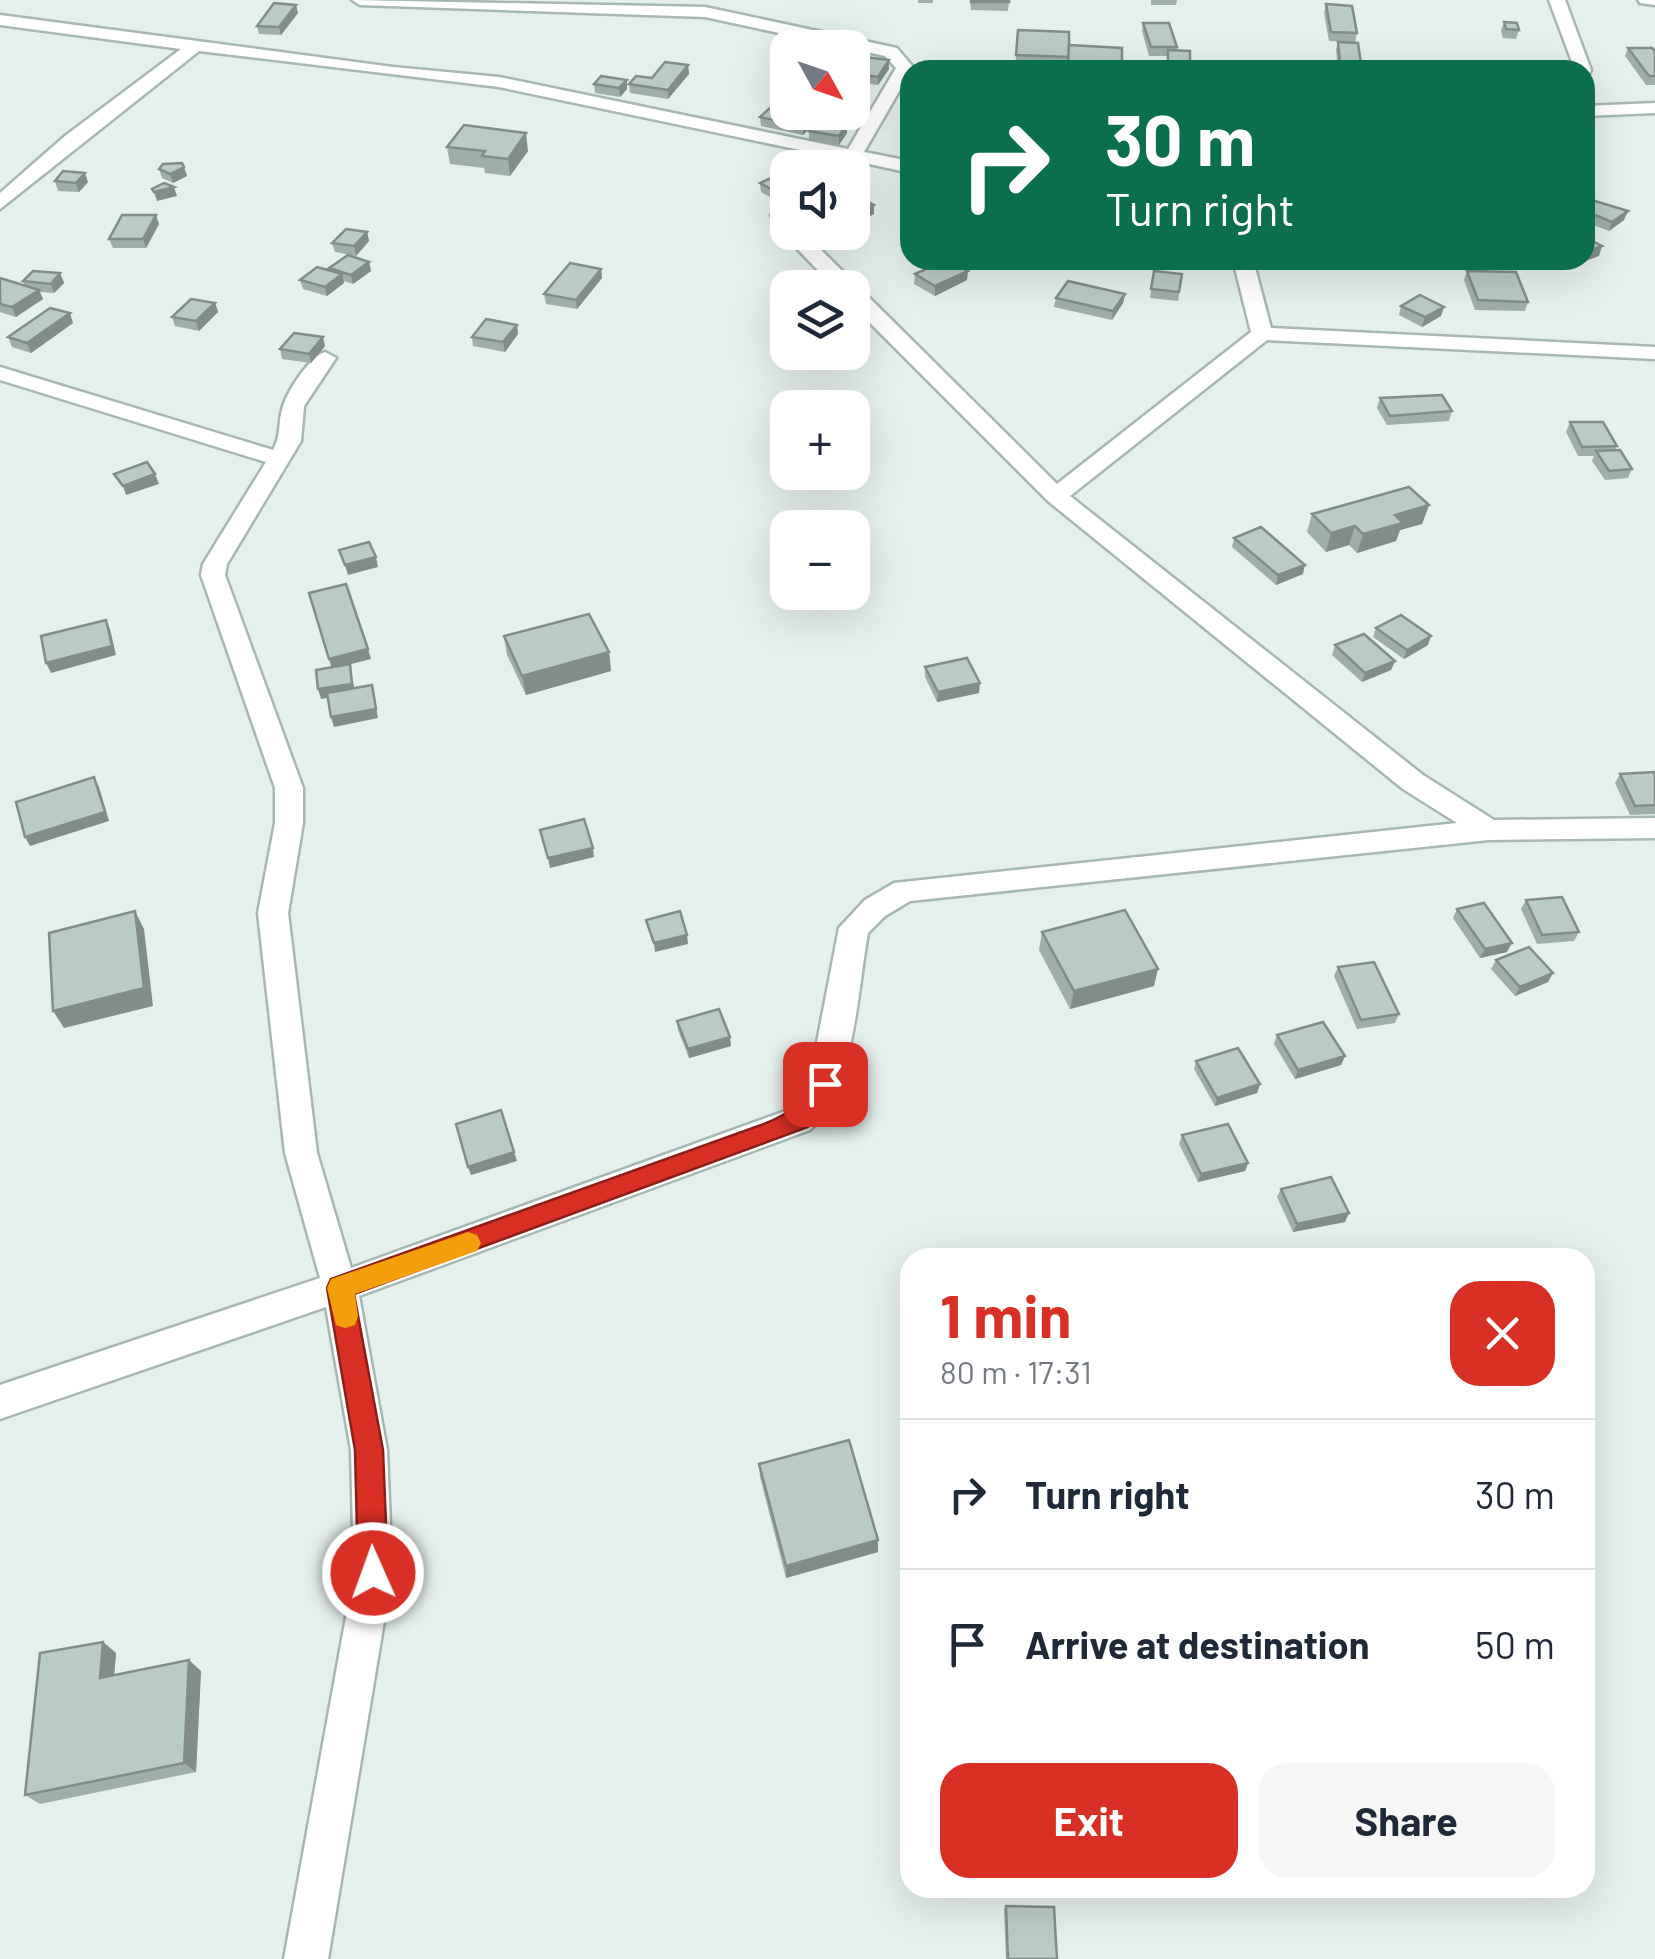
<!DOCTYPE html>
<html lang="en">
<head>
<meta charset="utf-8">
<style>
  :root { --surface:#fff; --page:#f6f6f7; --text:#1f2937; --muted:#747a83; --line:#e0e1e3; --accent:#d93025 }
  body { margin:0; font-family:Barlow,sans-serif; background:var(--page); color:var(--text); height:100vh; display:flex; flex-direction:column; font-size:38px; white-space:nowrap }
  * { box-sizing:border-box; margin:0 }
  p { font-size:32px; color:var(--muted) }
  .icon { flex:none; width:55px; height:55px; fill:none; stroke:currentColor; stroke-width:2; stroke-linecap:round; stroke-linejoin:round }
  .map { position:relative; flex:1; overflow:hidden }
  .drawer { position:absolute; left:900px; top:1248px; width:695px; height:650px; display:flex; flex-direction:column; background:var(--surface); border-radius:30px; box-shadow:0 10px 40px #0002 }
  .drawer>* { flex:none }
  .hud { position:absolute; left:900px; top:60px; width:695px; height:210px; border-radius:30px; box-shadow:0 10px 40px #0002; background:#0b6e4f; color:#fff; overflow:hidden }
  .needle { width:65px; rotate:130deg }
  .controls { position:absolute; left:770px; top:30px; display:grid; gap:20px }
  .controls a { display:grid; place-items:center; width:100px; height:100px; border-radius:20px; background:var(--surface); box-shadow:0 10px 40px #0002; font-size:50px }
  .pin { position:absolute; display:grid; place-items:center; width:85px; height:85px; color:#fff; margin:-42px; border-radius:20px; box-shadow:0 5px 15px #0006 }
  .me { position:absolute; width:110px; margin:-55px; rotate:358deg; stroke-linejoin:round; filter:drop-shadow(0 0 8px #0008) }
  .turn { display:flex; align-items:center; gap:35px; height:210px; padding:0 40px; font-size:45px }
  .turn .icon { width:130px; height:130px; stroke-width:2.5 }
  .turn b { display:block; font-size:70px; line-height:85px }
  .round { display:grid; place-items:center; flex:none; width:105px; height:105px; border-radius:30px; background:var(--page) }
  .summary { display:flex; align-items:center; justify-content:space-between; height:170px; padding:0 40px }
  h1 { font-size:60px; font-weight:700; line-height:75px; color:var(--accent) }
  .button { display:flex; gap:20px; margin-top:auto; padding:20px 40px }
  .button a { flex:1; height:115px; border-radius:30px; background:var(--accent); color:#fff; font-size:40px; font-weight:700; line-height:115px; text-align:center }
  .button a+a { background:var(--page); color:var(--text) }
  ul { padding:0; list-style:none }
  li { display:flex; align-items:center; gap:30px; height:150px; padding:0 40px; border-top:2px solid var(--line) }
  li div { flex:1 }
  li b { display:block; font-size:38px }
  li em { font-style:normal }
  .map>svg:first-child { display:block }
  .lines { fill:none; stroke-linecap:round; stroke-linejoin:round }
  .minor-casing { stroke:#a7b8b2; stroke-width:5 }
  .minor { fill:#fff; fill-rule:evenodd }
  .wall { fill:#a0aea9 }
  .shaded-wall { fill:#828d89 }
  .building { fill:#bacac4; stroke:#828d89; stroke-width:2.5 }
  .route { fill:#d93025; stroke:#8d1f18; stroke-width:2.5 }
  .slow { fill:#f59e0b }
</style>
</head>
<body>
<div class="map">
<svg width="1655" height="1959" viewBox="0 0 1655 1959">
  <rect width="100%" height="100%" fill="#e5efeb"/>
  <g class="lines">
    <g class="minor-casing">
      <g id="minor">
        <polygon points="352,0 705,7 897,48 913,67 864,152 910,161 910,173 856,161 849,168 831,168 838,158 499,87 199,51 0,209 0,193 65,136 181,49 0,25 0,15 393,67 499,77 848,149 896,68 885,56 705,17 360,5"/>
        <polygon points="1549,0 1565,0 1591,70 1589,74 1575,70"/>
        <polygon points="1638,0 1655,0 1655,5 1640,3"/>
        <polygon points="1655,103 1655,113 1585,116 1585,106"/>
        <path d="M 788,199 L 788,232 L 803,232 L 1057,484 L 1251,332 L 1233,260 L 1253,260 L 1271,328 L 1655,347 L 1655,359 L 1267,340 L 1070,496 L 1423,775 L 1494,820 L 1655,818 L 1655,838 L 1489,840 L 910,901 L 885,916 L 868,933 C 857,993 855,1087 810,1130 L 359,1296 L 387,1450 L 392,1573 L 328,1959 L 284,1959 L 354,1573 L 351,1450 L 326,1307 L 0,1419 L 0,1385 L 320,1278 L 285,1153 L 258,913 L 275,823 L 275,788 L 201,575 L 203,564 L 266,462 L 0,380 L 0,367 L 273,450 C 281,437 278,424 282,410 C 285,394 310,356 325,352 L 336,358 L 304,406 L 301,441 L 227,564 L 225,575 L 303,788 L 303,823 L 288,913 L 317,1153 L 351,1268 L 788,1110 L 804,1095 L 809,1084 L 839,928 L 865,900 L 894,883 L 1457,823 L 1403,789 L 1048,501 L 852,305 L 852,288 L 835,288 L 781,232 L 771,215 L 781,201 Z"/>
      </g>
    </g>
    <use href="#minor" class="minor"/>
  </g>
  <g class="wall">
    <rect x="918" y="0" width="15" height="3"/>
    <polygon points="970,0 1009,0 1008,11 971,10"/>
    <polygon points="1151,0 1177,0 1176,5 1151,5"/>
    <polygon points="1326,4 1357,33 1355,42 1329,41 1324,13"/>
    <polygon points="298,13 281,35 259,34 257,26"/>
    <polygon points="1504,22 1519,30 1516,39 1503,38 1501,30"/>
    <polygon points="1143,23 1177,47 1177,50 1190,62 1189,70 1167,70 1167,56 1149,56 1142,31"/>
    <polygon points="1018,30 1069,45 1122,48 1122,70 1015,70"/>
    <polygon points="1338,42 1361,64 1359,70 1338,70 1336,50"/>
    <polygon points="1628,48 1655,51 1655,85 1646,85 1625,56"/>
    <polygon points="889,60 889,69 878,85 869,84 869,88 859,102 852,102 852,62"/>
    <polygon points="688,65 689,74 668,99 630,93 629,84"/>
    <polygon points="594,84 627,89 620,97 595,93"/>
    <polygon points="814,115 814,124 803,135 761,126 760,117"/>
    <polygon points="847,124 847,133 839,145 809,140 809,131"/>
    <polygon points="447,147 528,151 510,176 485,173 484,168 450,164"/>
    <polygon points="184,167 187,176 173,183 162,178 159,169"/>
    <polygon points="788,178 788,198 779,202 761,192 760,183"/>
    <polygon points="55,181 88,182 79,192 58,191"/>
    <polygon points="1585,198 1624,220 1609,231 1585,222"/>
    <polygon points="159,224 146,248 113,248 109,239"/>
    <polygon points="367,232 369,241 356,256 335,252 332,243"/>
    <polygon points="1186,260 1208,260 1202,265"/>
    <polygon points="369,262 371,271 353,284 344,281 344,283 327,296 303,289 300,280 330,271 329,268"/>
    <polygon points="601,269 602,278 577,309 546,304 544,294"/>
    <polygon points="1154,271 1182,274 1178,301 1150,298"/>
    <polygon points="1467,271 1528,302 1525,311 1475,310 1464,280"/>
    <polygon points="60,273 64,283 54,293 40,292 43,299 16,317 0,312 0,278 25,286 23,281"/>
    <polygon points="915,274 967,280 935,296 914,284"/>
    <polygon points="1125,294 1123,303 1112,320 1054,307 1056,298"/>
    <polygon points="215,303 218,312 199,331 175,326 172,317"/>
    <polygon points="1401,306 1441,316 1422,327 1399,315"/>
    <polygon points="73,323 31,353 12,347 8,337"/>
    <polygon points="517,325 518,334 505,352 473,346 472,337"/>
    <polygon points="325,346 311,363 282,359 280,349"/>
    <polygon points="1380,398 1452,411 1449,421 1387,425 1377,408"/>
    <polygon points="1570,422 1617,446 1615,450 1632,469 1628,478 1605,480 1592,461 1594,456 1578,456 1566,432"/>
    <polygon points="1429,505 1422,524 1400,530 1396,541 1357,553 1349,545 1326,552 1307,532 1312,514"/>
    <polygon points="1234,538 1303,574 1276,585 1232,547"/>
    <polygon points="1376,628 1428,645 1404,659 1373,637"/>
    <polygon points="504,636 609,652 611,671 526,695 507,655"/>
    <polygon points="1335,645 1395,661 1391,670 1362,682 1332,655"/>
    <polygon points="925,667 979,693 937,702 925,677"/>
    <polygon points="1655,772 1655,814 1630,815 1615,783 1620,774"/>
    <polygon points="1526,900 1579,932 1574,941 1537,944 1521,909"/>
    <polygon points="1457,909 1507,952 1480,958 1453,918"/>
    <polygon points="1042,932 1154,986 1070,1009 1039,950"/>
    <polygon points="1496,960 1548,982 1515,996 1491,969"/>
    <polygon points="1338,967 1399,1014 1395,1023 1357,1029 1334,976"/>
    <polygon points="677,1021 731,1046 689,1058 678,1030"/>
    <polygon points="1277,1035 1345,1056 1341,1065 1295,1079 1274,1044"/>
    <polygon points="1196,1061 1260,1084 1257,1093 1215,1106 1194,1069"/>
    <polygon points="1182,1135 1248,1163 1245,1171 1198,1182 1179,1144"/>
    <polygon points="1281,1189 1345,1222 1293,1232 1277,1197"/>
    <polygon points="759,1464 878,1552 786,1578 760,1477"/>
    <polygon points="103,1642 116,1653 114,1675 201,1671 196,1772 40,1804 25,1795"/>
    <polygon points="1006,1906 1057,1959 1006,1959 1004,1909"/>
  </g>
  <g class="shaded-wall">
    <polygon points="296,5 298,13 281,35 279,27"/>
    <polygon points="889,60 889,69 878,85 878,77"/>
    <polygon points="688,65 689,74 668,99 668,90"/>
    <polygon points="869,79 869,88 859,102 859,94"/>
    <polygon points="627,80 627,89 620,97 619,88"/>
    <polygon points="814,115 814,124 803,135 803,126"/>
    <polygon points="847,124 847,133 839,145 839,136"/>
    <polygon points="526,133 528,151 510,176 508,159"/>
    <polygon points="184,167 187,176 173,183 170,174"/>
    <polygon points="85,173 88,182 79,192 76,183"/>
    <polygon points="174,187 177,196 157,201 154,192"/>
    <polygon points="788,189 788,198 779,202 779,193"/>
    <polygon points="874,205 874,214 853,226 853,216"/>
    <polygon points="1628,211 1624,220 1609,231 1612,222"/>
    <polygon points="156,215 159,224 146,248 143,239"/>
    <polygon points="367,232 369,241 356,256 354,246"/>
    <polygon points="1602,246 1599,256 1583,262 1585,260 1586,253"/>
    <polygon points="369,262 371,271 353,284 351,275"/>
    <polygon points="601,269 602,278 577,309 576,300"/>
    <polygon points="968,271 967,280 935,296 935,286"/>
    <polygon points="60,273 64,283 54,293 51,284"/>
    <polygon points="342,274 344,283 327,296 325,287"/>
    <polygon points="39,290 43,299 16,317 12,307"/>
    <polygon points="1125,294 1123,303 1112,320 1113,311"/>
    <polygon points="215,303 218,312 199,331 196,321"/>
    <polygon points="1444,307 1441,316 1422,327 1425,317"/>
    <polygon points="70,313 73,323 31,353 27,343"/>
    <polygon points="517,325 518,334 505,352 503,342"/>
    <polygon points="323,337 325,346 311,363 309,354"/>
    <polygon points="155,474 159,484 126,495 123,486"/>
    <polygon points="1429,505 1422,524 1400,530 1396,541 1357,553 1363,534 1395,515"/>
    <polygon points="1355,526 1349,545 1326,552 1331,533"/>
    <polygon points="376,557 378,567 348,575 345,565"/>
    <polygon points="1305,565 1303,574 1276,585 1278,575"/>
    <polygon points="106,620 110,629 116,655 51,673 46,663"/>
    <polygon points="1431,636 1428,645 1404,659 1407,650"/>
    <polygon points="368,649 371,659 332,669 329,659"/>
    <polygon points="609,652 611,671 526,695 522,676"/>
    <polygon points="1395,661 1391,670 1362,682 1365,673"/>
    <polygon points="350,664 355,693 321,699 318,689"/>
    <polygon points="980,683 979,693 937,702 938,692"/>
    <polygon points="372,685 378,718 334,727 331,717"/>
    <polygon points="94,777 99,787 109,821 30,846 25,837"/>
    <polygon points="593,848 594,857 550,868 548,858"/>
    <polygon points="135,911 144,929 153,1006 64,1028 53,1011"/>
    <polygon points="687,935 688,944 655,952 654,943"/>
    <polygon points="1512,943 1507,952 1480,958 1485,949"/>
    <polygon points="1158,969 1154,986 1070,1009 1074,991"/>
    <polygon points="1553,973 1548,982 1515,996 1520,987"/>
    <polygon points="730,1037 731,1046 689,1058 688,1049"/>
    <polygon points="1345,1056 1341,1065 1295,1079 1298,1070"/>
    <polygon points="1260,1084 1257,1093 1215,1106 1217,1098"/>
    <polygon points="514,1152 517,1161 471,1175 468,1167"/>
    <polygon points="1248,1163 1245,1171 1198,1182 1201,1174"/>
    <polygon points="1349,1213 1345,1222 1293,1232 1297,1224"/>
    <polygon points="878,1540 878,1552 786,1578 786,1566"/>
    <polygon points="103,1642 116,1653 113,1689 100,1678"/>
    <polygon points="189,1660 201,1671 196,1772 184,1763"/>
  </g>
  <g class="building">
    <rect x="971" y="0" width="38" height="2"/>
    <polygon points="274,3 296,5 279,27 257,26"/>
    <polygon points="1326,4 1352,6 1357,33 1331,32"/>
    <polygon points="1504,22 1517,23 1519,30 1506,29"/>
    <polygon points="1143,23 1169,23 1177,47 1151,47"/>
    <polygon points="1018,30 1069,32 1069,57 1016,55"/>
    <polygon points="1338,42 1358,43 1361,64 1340,63"/>
    <polygon points="1069,45 1122,48 1122,68 1068,65"/>
    <polygon points="1628,48 1652,48 1655,51 1655,76 1649,76"/>
    <polygon points="1168,50 1190,51 1190,62 1168,61"/>
    <polygon points="856,56 889,60 878,77 852,73 852,62"/>
    <polygon points="665,62 688,65 668,90 629,84 636,76 652,78"/>
    <polygon points="1493,62 1512,63 1514,70 1496,70"/>
    <polygon points="601,76 627,80 619,88 594,84"/>
    <polygon points="852,77 869,79 859,94 852,93"/>
    <polygon points="772,106 788,109 788,112 802,112 814,115 803,126 760,117"/>
    <polygon points="818,119 847,124 839,136 809,131"/>
    <polygon points="464,125 526,133 508,159 482,156 485,151 447,147"/>
    <polygon points="182,163 184,167 170,174 159,169 163,164"/>
    <polygon points="63,171 85,173 76,183 55,181"/>
    <polygon points="780,174 788,178 788,189 779,193 760,183"/>
    <polygon points="164,183 174,187 154,192 152,189"/>
    <polygon points="853,195 874,205 853,216"/>
    <polygon points="1585,198 1628,211 1612,222 1585,211"/>
    <polygon points="122,215 156,215 143,239 109,239"/>
    <polygon points="346,229 367,232 354,246 332,243"/>
    <polygon points="1585,237 1602,246 1585,252"/>
    <polygon points="348,255 369,262 351,275 329,268"/>
    <polygon points="946,260 968,271 935,286 915,274"/>
    <polygon points="570,263 601,269 576,300 544,294"/>
    <polygon points="317,267 342,274 325,287 300,280"/>
    <polygon points="33,271 60,273 51,284 23,281"/>
    <polygon points="1154,271 1182,274 1179,292 1151,289"/>
    <polygon points="1467,271 1516,272 1528,302 1478,300"/>
    <polygon points="0,278 39,290 12,307 0,304"/>
    <polygon points="1068,281 1125,294 1113,311 1056,298"/>
    <polygon points="1420,295 1444,307 1425,317 1401,306"/>
    <polygon points="191,299 215,303 196,321 172,317"/>
    <polygon points="50,308 70,313 27,343 8,337"/>
    <polygon points="486,319 517,325 503,342 472,337"/>
    <polygon points="294,333 323,337 309,354 280,349"/>
    <polygon points="1442,395 1452,411 1390,416 1380,398"/>
    <polygon points="1570,422 1603,422 1617,446 1582,447"/>
    <polygon points="1620,450 1632,469 1609,471 1596,451"/>
    <polygon points="147,462 155,474 123,486 114,474"/>
    <polygon points="1409,487 1429,505 1395,515 1403,523 1363,534 1355,526 1331,533 1312,514"/>
    <polygon points="1261,527 1305,565 1278,575 1234,538"/>
    <polygon points="369,542 376,557 345,565 339,550"/>
    <polygon points="346,584 368,649 329,659 309,593"/>
    <polygon points="589,614 609,652 522,676 504,636"/>
    <polygon points="1401,615 1431,636 1407,650 1376,628"/>
    <polygon points="106,620 112,646 46,663 41,636"/>
    <polygon points="1364,634 1395,661 1365,673 1335,645"/>
    <polygon points="967,658 980,683 938,692 925,667"/>
    <polygon points="350,664 352,684 318,689 316,670"/>
    <polygon points="372,685 376,709 331,717 327,693"/>
    <polygon points="1655,772 1655,805 1635,806 1620,774"/>
    <polygon points="94,777 105,812 25,837 16,802"/>
    <polygon points="584,819 593,848 548,858 540,830"/>
    <polygon points="1562,897 1579,932 1542,935 1526,900"/>
    <polygon points="1484,903 1512,943 1485,949 1457,909"/>
    <polygon points="1125,910 1158,969 1074,991 1042,932"/>
    <polygon points="135,911 144,988 53,1011 49,933"/>
    <polygon points="680,911 687,935 654,943 646,920"/>
    <polygon points="1529,947 1553,973 1520,987 1496,960"/>
    <polygon points="1374,962 1399,1014 1361,1020 1338,967"/>
    <polygon points="719,1009 730,1037 688,1049 677,1021"/>
    <polygon points="1323,1022 1345,1056 1298,1070 1277,1035"/>
    <polygon points="1238,1048 1260,1084 1217,1098 1196,1061"/>
    <polygon points="501,1110 514,1152 468,1167 456,1124"/>
    <polygon points="1228,1124 1248,1163 1201,1174 1182,1135"/>
    <polygon points="1331,1177 1349,1213 1297,1224 1281,1189"/>
    <polygon points="849,1440 878,1540 786,1566 759,1464"/>
    <polygon points="103,1642 100,1678 189,1660 184,1763 25,1795 40,1653"/>
    <polygon points="1006,1906 1054,1907 1057,1959 1008,1959"/>
  </g>
  <path class="route" d="M 825,1074 L 833,1077 L 837,1084 L 825,1111 L 808,1127 L 354,1294 L 383,1450 L 388,1573 L 383,1584 L 373,1588 L 363,1584 L 358,1573 L 355,1450 L 327,1288 L 331,1279 L 764,1124 C 791,1113 804,1103 817,1077 Z"/>
  <polygon class="slow" points="468,1232 477,1235 481,1243 477,1251 355,1294 358,1316 355,1325 345,1328 336,1325 327,1288 331,1279"/>
</svg>
<div class="controls">
<a><svg class="needle" viewBox="-14 -14 28 28"><path d="M0-13l5 13h-10z" fill="#e53935"/><path d="M0 13l5-13h-10z" fill="#747a83"/></svg></a>
<a><svg class="icon" aria-label="sound" viewBox="0 0 24 24"><path d="M4 9h4l5-4v14l-5-4H4zM17 9q2 3 0 6"/></svg></a>
<a><svg class="icon" aria-label="layers" viewBox="0 0 24 24"><path d="M12 4l9 5-9 5-9-5zM3 14l9 5 9-5"/></svg></a>
<a>+</a>
<a>−</a>
</div>
<div class="pin" style="left:825px;top:1084px;background:#d93025"><svg class="icon" aria-label="arrive" viewBox="0 0 24 24"><path d="M6 21V4h12l-3 4 3 4H6"/></svg></div>
<svg class="me" style="left:373px;top:1573px" viewBox="-20 -20 40 40"><circle r="17" fill="#d93025" stroke="#fff" stroke-width="3"/><path d="M0-11L8 9 0 5-8 9z" fill="#fff"/></svg>
<div class="hud">
<div class="turn"><svg class="icon" aria-label="right" viewBox="0 0 24 24"><path d="M7 20v-9h11M14 6l5 5-5 5"/></svg><div><b>30 m</b>Turn right</div></div>
</div>
<section class="drawer">
<div class="summary"><div><h1>1 min</h1><p>80 m · 17:31</p></div><a class="round" style="background:#d93025;color:#fff"><svg class="icon" aria-label="close" viewBox="0 0 24 24"><path d="M6 6l12 12M18 6L6 18"/></svg></a></div>
<ul>
<li><svg class="icon" aria-label="right" viewBox="0 0 24 24"><path d="M7 20v-9h11M14 6l5 5-5 5"/></svg><div><b>Turn right</b></div><em>30 m</em></li>
<li><svg class="icon" aria-label="arrive" viewBox="0 0 24 24"><path d="M6 21V4h12l-3 4 3 4H6"/></svg><div><b>Arrive at destination</b></div><em>50 m</em></li>
</ul>
<div class="button"><a>Exit</a><a>Share</a></div>
</section>
</div>
</body>
</html>
